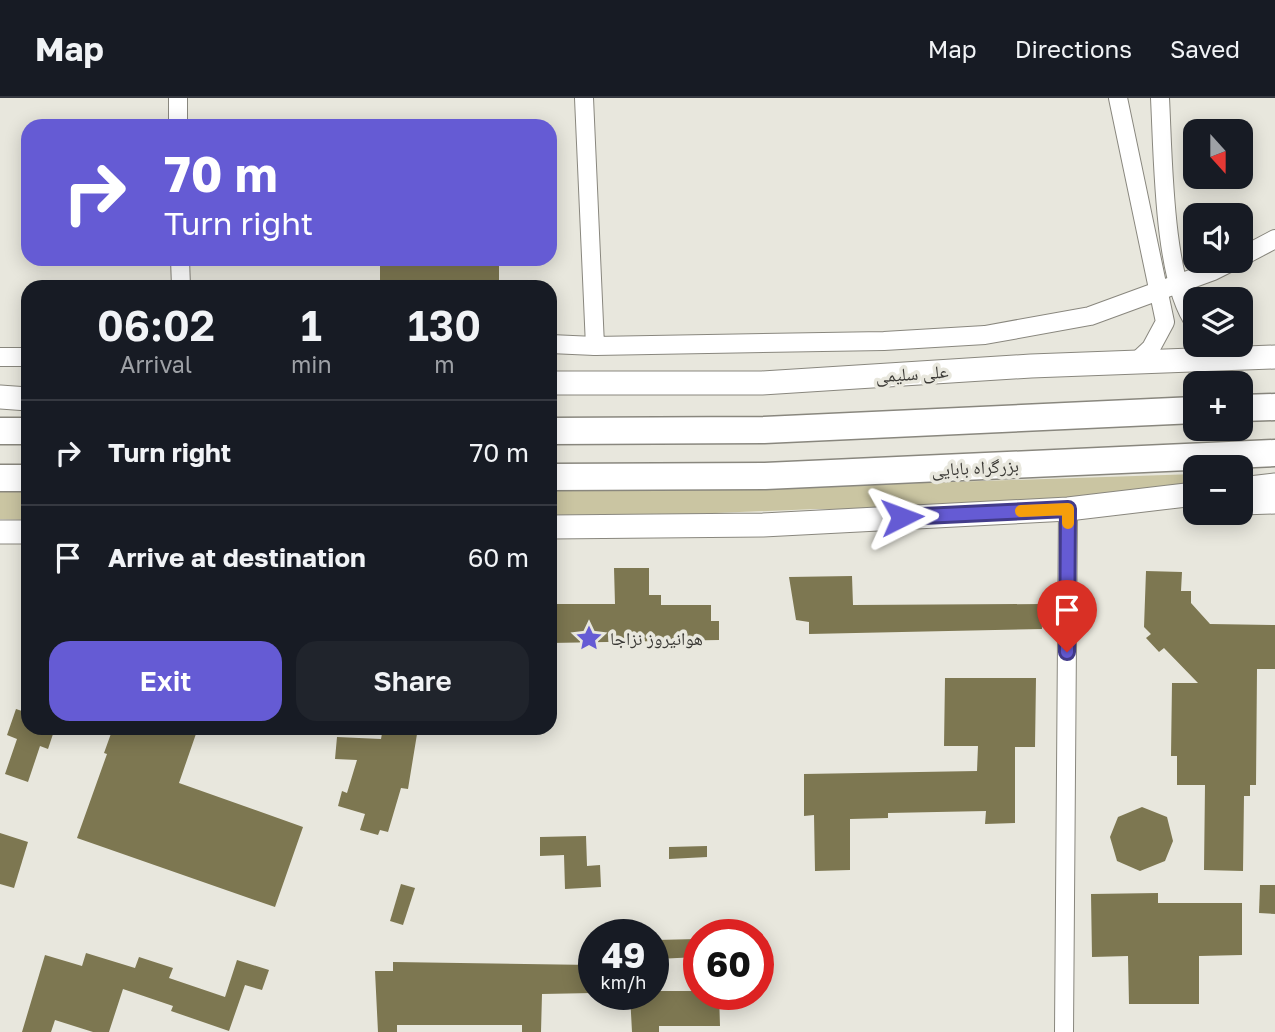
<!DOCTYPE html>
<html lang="en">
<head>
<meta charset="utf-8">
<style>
  :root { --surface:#171b24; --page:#20242c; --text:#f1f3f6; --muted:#9ea1a6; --line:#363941; --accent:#655bd4 }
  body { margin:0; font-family:"Golos Text","Noto Naskh Arabic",sans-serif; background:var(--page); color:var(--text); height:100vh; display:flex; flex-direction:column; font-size:26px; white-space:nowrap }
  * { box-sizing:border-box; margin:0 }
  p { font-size:23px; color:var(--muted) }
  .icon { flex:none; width:38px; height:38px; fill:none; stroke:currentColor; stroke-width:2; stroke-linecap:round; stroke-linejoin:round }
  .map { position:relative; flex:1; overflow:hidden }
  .drawer { position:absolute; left:21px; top:182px; width:536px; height:455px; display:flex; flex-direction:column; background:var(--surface); border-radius:21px; box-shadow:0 4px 18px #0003 }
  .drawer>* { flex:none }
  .top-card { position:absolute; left:21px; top:21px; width:536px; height:147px; border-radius:21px; box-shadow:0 4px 18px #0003; background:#655bd4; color:#fff; overflow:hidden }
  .needle { width:46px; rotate:159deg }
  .buttons { position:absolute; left:1183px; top:21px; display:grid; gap:14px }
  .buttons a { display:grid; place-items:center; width:70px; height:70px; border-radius:14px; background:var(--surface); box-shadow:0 4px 18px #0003; font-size:35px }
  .speed { position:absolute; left:578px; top:821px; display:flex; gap:14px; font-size:35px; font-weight:700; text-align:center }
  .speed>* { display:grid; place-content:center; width:91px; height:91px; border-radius:50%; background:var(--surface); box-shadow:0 4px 18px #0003; line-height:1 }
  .speed small { font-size:18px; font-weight:400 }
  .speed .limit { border:10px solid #d22; background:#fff; color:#111 }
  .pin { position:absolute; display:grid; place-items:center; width:60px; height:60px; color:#fff; margin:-72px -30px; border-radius:50% 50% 50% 0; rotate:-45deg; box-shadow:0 0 7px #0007 }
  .pin .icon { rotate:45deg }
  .me { position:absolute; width:77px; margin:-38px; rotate:87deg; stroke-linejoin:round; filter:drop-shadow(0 0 5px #0008) }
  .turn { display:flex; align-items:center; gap:24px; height:147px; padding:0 28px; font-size:32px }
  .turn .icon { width:91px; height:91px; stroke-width:2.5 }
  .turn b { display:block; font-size:49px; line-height:60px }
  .eta { display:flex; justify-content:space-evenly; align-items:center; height:119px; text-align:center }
  .eta b { font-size:42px; font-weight:600; line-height:49px }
  .primary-button { display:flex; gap:14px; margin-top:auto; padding:14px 28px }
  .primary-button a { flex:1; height:80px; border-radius:21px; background:var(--accent); color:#fff; font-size:28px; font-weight:600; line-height:80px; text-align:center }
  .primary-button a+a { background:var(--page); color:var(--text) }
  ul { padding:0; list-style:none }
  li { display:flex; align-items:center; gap:21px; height:105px; padding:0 28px; border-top:2px solid var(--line) }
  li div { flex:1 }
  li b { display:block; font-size:26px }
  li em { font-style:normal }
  header { display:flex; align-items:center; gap:42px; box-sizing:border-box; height:98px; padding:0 35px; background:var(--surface); border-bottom:2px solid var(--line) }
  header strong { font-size:33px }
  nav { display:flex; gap:38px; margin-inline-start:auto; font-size:24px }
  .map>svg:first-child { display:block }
  .green { fill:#cac5a2 }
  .building { fill:#7d7751 }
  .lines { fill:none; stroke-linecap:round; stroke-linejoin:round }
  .minor-casing { stroke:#89877e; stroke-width:20 }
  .major-casing { stroke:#89877e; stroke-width:25 }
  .highway-casing { stroke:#89877e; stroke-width:29 }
  .minor { stroke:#fff; stroke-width:18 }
  .major { stroke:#fff; stroke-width:23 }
  .highway { stroke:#fff; stroke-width:26 }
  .route-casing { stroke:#423b8a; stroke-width:18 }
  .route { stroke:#655bd4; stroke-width:12 }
  .slow { stroke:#f59e0b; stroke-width:12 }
  .labels { text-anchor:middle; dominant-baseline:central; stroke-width:7; stroke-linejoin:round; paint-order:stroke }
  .street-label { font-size:18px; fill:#3a3935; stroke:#e8e7dd }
  .poi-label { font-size:18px; fill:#3a3935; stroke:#e8e7dd; text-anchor:start }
</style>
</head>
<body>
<header>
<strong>Map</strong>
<nav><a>Map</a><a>Directions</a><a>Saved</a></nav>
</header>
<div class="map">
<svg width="1275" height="934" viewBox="0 0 1275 934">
  <rect width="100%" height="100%" fill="#e8e7dd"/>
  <g class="green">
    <polygon points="1195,376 1195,392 890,412 816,411 691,416 550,417 550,392 862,387"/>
    <polygon points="0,393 28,393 28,422 0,421"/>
  </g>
  <g class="building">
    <rect x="380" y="161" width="119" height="28"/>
    <polygon points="614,470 649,470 649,497 661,497 661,507 711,507 711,523 719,523 719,542 550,545 550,506 615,506"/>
    <polygon points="1146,473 1182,474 1181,493 1191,493 1191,505 1210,526 1275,527 1275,571 1257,571 1256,687 1250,687 1250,698 1244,698 1243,773 1204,772 1205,687 1177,687 1177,658 1171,658 1172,585 1198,585 1164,550 1159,554 1146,540 1151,536 1144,529"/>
    <polygon points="852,478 853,507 1041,506 1042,531 809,536 809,524 796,522 789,479"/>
    <polygon points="945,580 1036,580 1035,649 1015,649 1015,725 985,726 986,713 888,715 888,720 850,721 850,772 815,773 814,717 804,718 804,676 977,673 978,648 944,648"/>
    <polygon points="16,611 28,615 28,630 55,630 48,651 40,648 28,684 5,676 17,641 7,637"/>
    <polygon points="113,630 198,630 179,685 303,729 275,809 77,740 107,656 104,655"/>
    <polygon points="383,630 418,630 408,691 401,690 388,734 380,732 378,737 360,732 365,716 338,708 342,693 347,695 357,662 335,661 337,639 381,641"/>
    <polygon points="1142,709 1167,719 1173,743 1165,763 1140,773 1117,763 1110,739 1118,719"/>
    <polygon points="0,735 28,744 14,790 0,786"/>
    <polygon points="586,738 587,768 600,767 601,789 565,791 564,757 540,758 540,739"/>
    <polygon points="707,748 707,759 669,761 669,749"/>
    <polygon points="401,786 415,790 403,827 390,823"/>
    <polygon points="1260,787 1275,787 1275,816 1259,815"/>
    <polygon points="1158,795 1158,805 1242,805 1242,857 1199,858 1199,906 1129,906 1128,858 1092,859 1091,796"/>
    <polygon points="698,841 698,859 657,861 656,842"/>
    <polygon points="86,855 135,870 139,859 173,870 169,880 225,899 237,862 269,872 262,892 245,887 229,933 171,913 173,908 123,891 109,934 93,934 55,922 51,934 22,934 45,857 82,868"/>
    <polygon points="393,864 593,867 593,895 542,896 541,934 522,934 522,927 397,927 397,934 378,934 375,873 393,873"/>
    <polygon points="653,893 698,893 698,896 719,896 720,928 659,928 659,934 632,934 630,896 653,896"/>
  </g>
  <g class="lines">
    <g class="minor-casing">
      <g id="minor">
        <polyline points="178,0 178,28"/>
        <polyline points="584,0 595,248 884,243 985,237 1090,218 1213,173 1233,163"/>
        <polyline points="1118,0 1165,224 1151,250 1136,264"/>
        <path d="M 1160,0 C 1163,55 1163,183 1195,225"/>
        <polyline points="1241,159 1275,141"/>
        <polyline points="180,161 181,189"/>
        <polyline points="550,246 595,248"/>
        <polyline points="0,259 28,259"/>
        <polyline points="1064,934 1068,411"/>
      </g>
    </g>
    <g class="major-casing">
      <g id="major">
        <polyline points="550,285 762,285 1031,268 1275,259"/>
        <polyline points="0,299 28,301"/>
        <polyline points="1241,391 1275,387"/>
        <polyline points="1241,405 1275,404"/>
        <polyline points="550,429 763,427 1068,411 1195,396"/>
        <polyline points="0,434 28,434"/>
      </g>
    </g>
    <g class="highway-casing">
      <g id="highway">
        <polyline points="1241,310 1275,309"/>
        <polyline points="0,333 28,333"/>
        <polyline points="550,333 764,332 1195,312"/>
        <polyline points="550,379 765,378 1275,355"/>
        <polyline points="0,380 28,380"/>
      </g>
    </g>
    <use href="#minor" class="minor"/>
    <use href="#major" class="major"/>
    <use href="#highway" class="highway"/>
  </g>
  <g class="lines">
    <g class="route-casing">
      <polyline id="route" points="902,419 1068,411 1067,554"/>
    </g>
    <use href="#route" class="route"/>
    <polyline class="slow" points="1021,413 1068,411 1068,425"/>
  </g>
  <defs>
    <g id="sight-bare" transform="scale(2.1)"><path d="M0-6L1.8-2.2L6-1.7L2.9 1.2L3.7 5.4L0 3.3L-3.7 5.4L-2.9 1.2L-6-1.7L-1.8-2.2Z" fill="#655bd4" stroke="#e8e7dd" stroke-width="2.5" paint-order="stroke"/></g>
  </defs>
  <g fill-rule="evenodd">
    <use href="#sight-bare" x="589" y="540"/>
  </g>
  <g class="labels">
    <g class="street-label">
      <text transform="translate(912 275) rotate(-4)">علی سلیمی</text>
      <text transform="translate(975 369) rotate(-3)">بزرگراه بابایی</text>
    </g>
    <g class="poi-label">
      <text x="610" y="540">هوانیروز نزاجا</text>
    </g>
  </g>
</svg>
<div class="buttons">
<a><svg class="needle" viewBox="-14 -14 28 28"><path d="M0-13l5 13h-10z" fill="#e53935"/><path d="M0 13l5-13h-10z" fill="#9ea1a6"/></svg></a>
<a><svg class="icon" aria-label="sound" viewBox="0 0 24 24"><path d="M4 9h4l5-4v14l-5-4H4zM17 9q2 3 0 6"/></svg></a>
<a><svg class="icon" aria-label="layers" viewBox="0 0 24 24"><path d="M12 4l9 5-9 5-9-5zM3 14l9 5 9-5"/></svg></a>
<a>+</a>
<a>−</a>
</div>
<div class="speed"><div>49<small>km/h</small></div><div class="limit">60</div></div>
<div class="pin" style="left:1067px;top:554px;background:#d93025"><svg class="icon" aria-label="arrive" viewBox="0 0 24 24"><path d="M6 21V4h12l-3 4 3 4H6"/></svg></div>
<svg class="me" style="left:902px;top:419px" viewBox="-20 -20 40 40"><path d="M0-17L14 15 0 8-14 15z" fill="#655bd4" stroke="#fff" stroke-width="4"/></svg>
<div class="top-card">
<div class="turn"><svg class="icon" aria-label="right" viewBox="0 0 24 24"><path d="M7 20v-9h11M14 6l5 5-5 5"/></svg><div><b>70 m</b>Turn right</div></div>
</div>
<section class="drawer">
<div class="eta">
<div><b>06:02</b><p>Arrival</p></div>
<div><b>1</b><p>min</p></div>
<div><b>130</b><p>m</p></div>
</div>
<ul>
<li><svg class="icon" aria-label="right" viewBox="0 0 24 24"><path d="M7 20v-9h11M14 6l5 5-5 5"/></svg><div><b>Turn right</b></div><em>70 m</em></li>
<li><svg class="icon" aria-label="arrive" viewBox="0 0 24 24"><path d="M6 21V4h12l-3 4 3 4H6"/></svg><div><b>Arrive at destination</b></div><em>60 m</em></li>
</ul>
<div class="primary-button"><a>Exit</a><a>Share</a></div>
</section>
</div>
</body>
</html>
